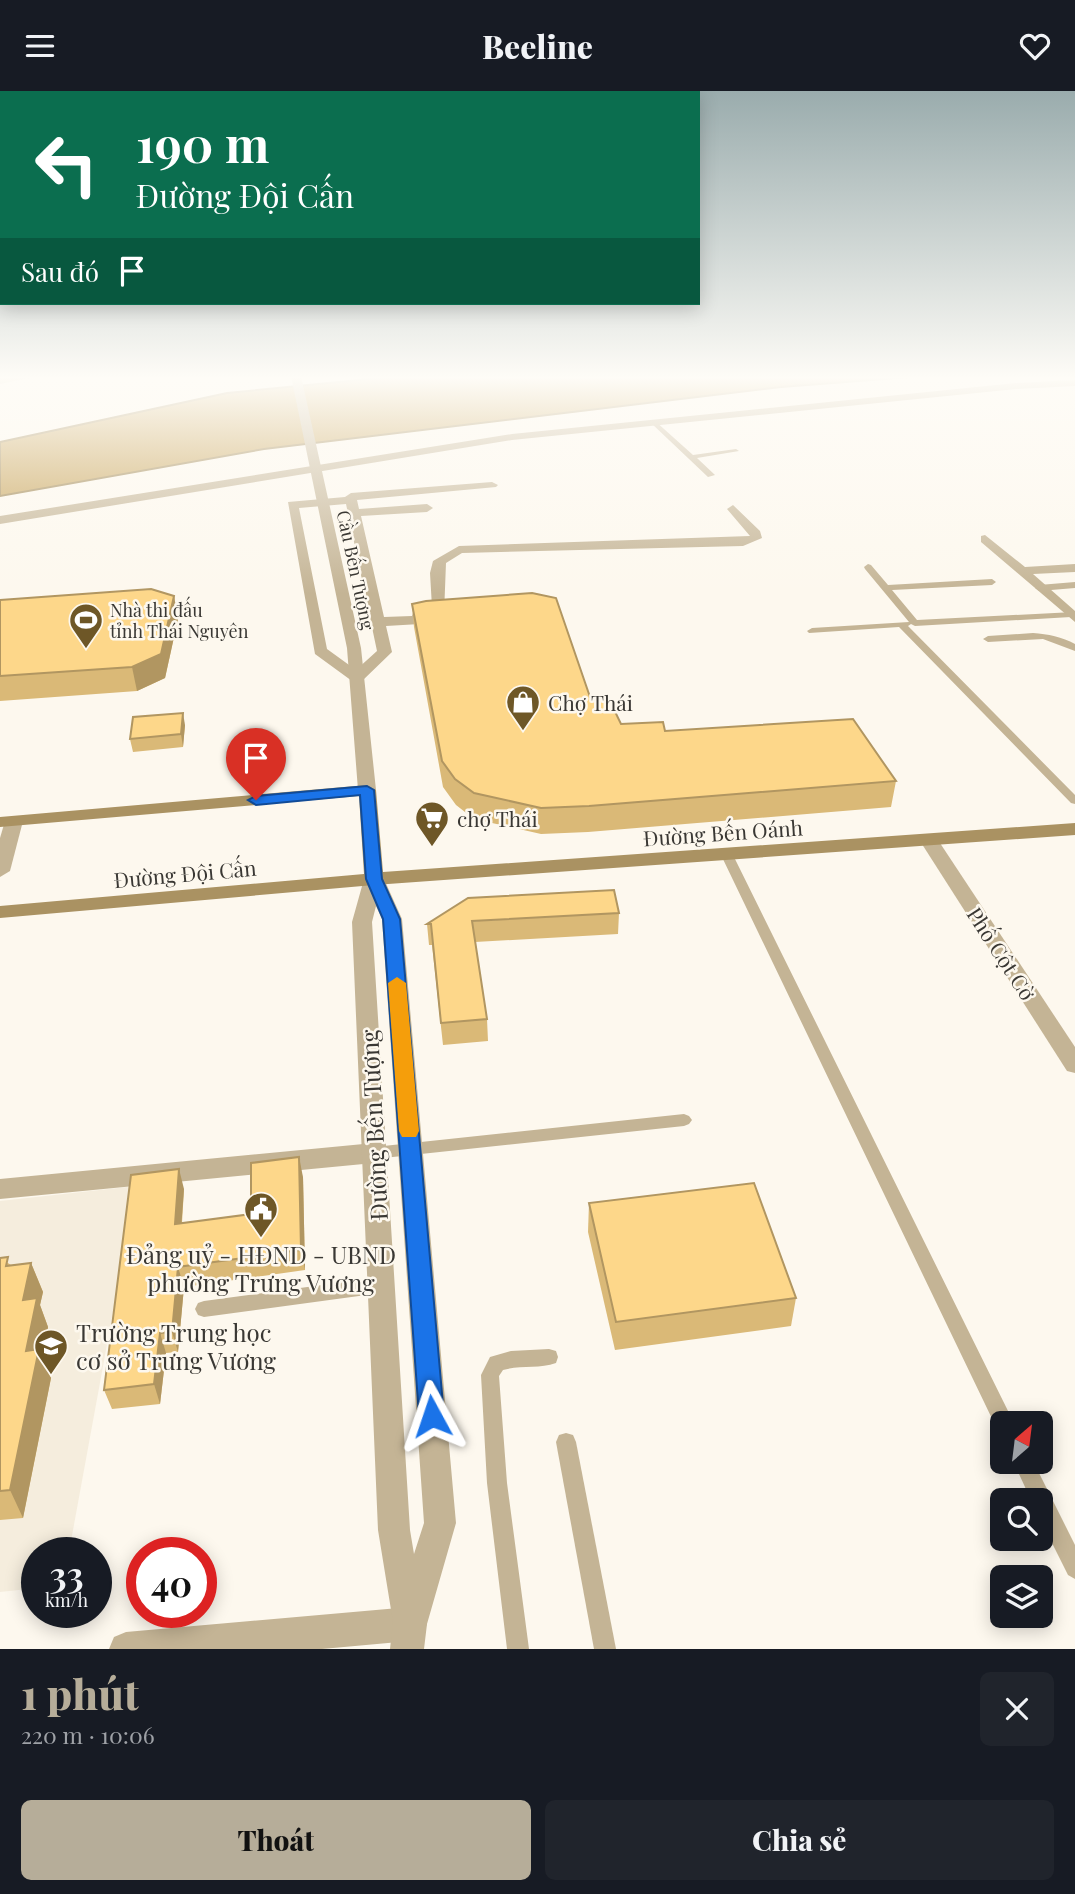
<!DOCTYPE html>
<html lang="vi">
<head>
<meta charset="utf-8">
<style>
  :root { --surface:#171b24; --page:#20242c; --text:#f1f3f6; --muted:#9ea1a6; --accent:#b6ad99 }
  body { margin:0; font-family:"Playfair Display",serif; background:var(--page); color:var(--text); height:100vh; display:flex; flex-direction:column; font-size:26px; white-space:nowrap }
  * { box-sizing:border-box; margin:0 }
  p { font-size:23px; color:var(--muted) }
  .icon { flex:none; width:38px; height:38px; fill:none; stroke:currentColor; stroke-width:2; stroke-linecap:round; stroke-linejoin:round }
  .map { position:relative; height:1558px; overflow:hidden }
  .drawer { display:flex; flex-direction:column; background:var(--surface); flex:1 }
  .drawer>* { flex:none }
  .banner { position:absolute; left:0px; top:0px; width:700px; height:214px; box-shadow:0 4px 18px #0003; background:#0b6e4f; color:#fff; overflow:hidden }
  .needle { width:46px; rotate:28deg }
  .buttons { position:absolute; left:990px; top:1320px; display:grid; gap:14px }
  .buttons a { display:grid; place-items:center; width:63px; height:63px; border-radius:10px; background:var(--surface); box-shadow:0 4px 18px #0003; font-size:35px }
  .speed { position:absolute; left:21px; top:1446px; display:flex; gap:14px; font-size:35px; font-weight:700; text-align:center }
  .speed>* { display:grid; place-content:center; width:91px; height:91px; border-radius:50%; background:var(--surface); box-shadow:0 4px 18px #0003; line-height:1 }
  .speed small { font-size:18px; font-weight:400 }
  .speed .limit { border:10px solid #d22; background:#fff; color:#111 }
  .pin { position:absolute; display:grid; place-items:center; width:60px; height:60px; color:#fff; margin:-72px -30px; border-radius:50% 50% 50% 0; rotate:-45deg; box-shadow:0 0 7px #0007 }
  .pin .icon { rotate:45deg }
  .me { position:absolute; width:77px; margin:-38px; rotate:355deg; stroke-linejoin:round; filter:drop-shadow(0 0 5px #0008) }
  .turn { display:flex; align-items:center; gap:24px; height:147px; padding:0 21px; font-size:32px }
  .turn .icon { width:91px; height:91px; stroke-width:2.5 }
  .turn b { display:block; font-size:49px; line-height:60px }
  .then { display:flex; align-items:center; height:66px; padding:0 21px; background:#0003; gap:14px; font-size:26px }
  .round { display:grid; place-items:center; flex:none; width:74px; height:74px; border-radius:10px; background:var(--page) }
  .overview { display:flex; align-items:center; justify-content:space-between; height:119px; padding:0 21px }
  h1 { font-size:42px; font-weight:800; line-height:52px; color:var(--accent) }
  .primary-button { display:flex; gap:14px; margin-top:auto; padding:14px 21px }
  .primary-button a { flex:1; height:80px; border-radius:10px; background:var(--accent); color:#111; font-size:28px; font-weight:800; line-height:80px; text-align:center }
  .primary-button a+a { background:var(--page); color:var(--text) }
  header { display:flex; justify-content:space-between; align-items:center; height:91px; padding:0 21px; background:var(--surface); font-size:32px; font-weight:800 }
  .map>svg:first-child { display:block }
  .built { fill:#f5eddd }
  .water { fill:#c5a054; stroke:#9b814a; stroke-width:2 }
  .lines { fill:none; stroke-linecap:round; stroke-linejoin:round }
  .service { fill:#c4b495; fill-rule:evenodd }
  .minor { fill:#c4b495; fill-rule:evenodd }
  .tertiary { fill:#c4b495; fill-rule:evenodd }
  .secondary { fill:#aa9262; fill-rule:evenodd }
  .wall { fill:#dab977 }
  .shaded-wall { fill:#b19661 }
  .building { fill:#fdd78a; stroke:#b19661; stroke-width:2 }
  .route { fill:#1a73e8; stroke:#114b97; stroke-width:2 }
  .slow { fill:#f59e0b }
  .labels { text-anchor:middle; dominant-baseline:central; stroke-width:5; stroke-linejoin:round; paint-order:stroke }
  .far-street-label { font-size:18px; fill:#3a3834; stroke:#fdf8ee }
  .far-poi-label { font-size:18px; fill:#3a3834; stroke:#fdf8ee; text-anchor:start }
  .poi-label { font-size:21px; fill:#3a3834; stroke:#fdf8ee; text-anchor:start }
  .street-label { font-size:21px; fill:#3a3834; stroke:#fdf8ee }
  .near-street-label { font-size:24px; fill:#3a3834; stroke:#fdf8ee }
  .near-poi-label { font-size:24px; fill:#3a3834; stroke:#fdf8ee }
</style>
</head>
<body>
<header><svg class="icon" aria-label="menu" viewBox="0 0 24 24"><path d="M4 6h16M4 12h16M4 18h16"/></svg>Beeline<svg class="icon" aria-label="heart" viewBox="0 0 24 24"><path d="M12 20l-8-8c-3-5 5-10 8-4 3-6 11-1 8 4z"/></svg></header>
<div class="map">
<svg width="1075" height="1558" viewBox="0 0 1075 1558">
  <rect width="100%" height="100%" fill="#fdf8ee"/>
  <polygon class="built" points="136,1095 69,1461 37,1461 37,1497 0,1501 0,1110"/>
  <polygon class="water" points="399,285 923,285 781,296 264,358 0,405 0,351 227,302"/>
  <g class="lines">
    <g class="service">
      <polygon points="229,285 236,285 231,288"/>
      <polygon points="650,329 654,329 693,364 736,358 739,360 697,367 715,384 708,386 650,331"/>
      <polygon points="868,473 871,474 888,494 992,488 996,491 992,494 892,499 917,529 1074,521 1075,524 1071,526 915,535 911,533 908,535 1075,704 1075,713 1071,712 899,536 809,542 807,540 812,537 909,531 865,478 864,476"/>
      <polygon points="1075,491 1075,497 1039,500 1035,497 1039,494"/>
      <path d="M 1033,542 C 1048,543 1062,546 1075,553 L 1075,560 L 1043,548 L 988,551 L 983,548 L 988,545 Z"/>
      <polygon points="727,760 733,764 1011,1326 1014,1332 1003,1332 1003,1341 997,1338 721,764"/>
      <polygon points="684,1023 689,1025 692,1029 689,1033 684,1035 374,1068 368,1066 366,1062 368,1058 374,1056"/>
      <polygon points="381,1186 387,1189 390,1194 387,1199 381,1202 204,1226 198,1224 195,1218 198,1212 204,1210"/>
      <path d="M 549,1258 L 556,1260 L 558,1266 L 556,1272 C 539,1278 520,1274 503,1279 L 499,1285 L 507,1392 L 529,1558 L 507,1558 L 487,1392 L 481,1284 L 490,1266 L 511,1260 Z"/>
      <polygon points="566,1342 573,1344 576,1351 616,1558 594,1558 556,1351 559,1344"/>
      <polygon points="1013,1370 1033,1370 1075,1454 1075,1488 1068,1484 1041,1430 1041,1409 1031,1409"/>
    </g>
    <g class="minor">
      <polygon points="14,285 39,285 0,293 0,287"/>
      <polygon points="1075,289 1075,295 1016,298 512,349 0,433 0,425 512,343 1016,292"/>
      <path d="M 492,391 L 498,394 L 496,396 L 357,409 L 359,418 L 427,413 L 433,417 L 427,421 L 361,425 L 384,526 L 412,525 L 414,518 L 432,516 L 430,482 L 433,470 L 459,455 L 750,445 L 727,418 L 733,414 L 760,440 L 762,447 L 743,455 L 462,462 L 446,472 L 444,523 L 427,525 L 425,532 L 420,533 L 386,535 L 392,561 L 362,590 L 352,590 L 315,563 L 288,411 L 345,406 L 351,402 ZM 346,413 L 377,560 L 356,579 L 327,558 L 299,417 Z"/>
      <polygon points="985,444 1025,476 1075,473 1075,481 1033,483 1075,520 1075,531 981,451 981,445"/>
      <polygon points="14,725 23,730 10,780 0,786 0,747 5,730"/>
      <polygon points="374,1052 383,1055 386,1062 383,1069 374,1072 0,1108 0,1088"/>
      <polygon points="410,1516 422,1521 427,1533 422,1545 410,1550 322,1558 109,1558 114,1546 126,1541"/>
    </g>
    <g class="tertiary">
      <polygon points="291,285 301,285 361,557 376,699 367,704 358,699 347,557"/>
      <polygon points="929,744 936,746 1075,956 1075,982 1067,980 920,750"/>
      <path d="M 374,782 L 384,788 L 402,828 L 456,1432 L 427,1533 L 424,1558 L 390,1558 L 393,1531 L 378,1439 L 352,831 L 364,788 ZM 376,815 L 382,828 L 424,1432 L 414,1463 L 410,1439 L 372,831 Z"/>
    </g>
    <polygon class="secondary" points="367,694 376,699 383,781 1075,732 1075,744 374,794 0,827 0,815 364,783 359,705 0,736 0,726"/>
  </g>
  <g class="wall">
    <polygon points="174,505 178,528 165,587 137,600 0,610 0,509"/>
    <polygon points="412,513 590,606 621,633 665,640 896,690 891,716 588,741 541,743 474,728 456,714 443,696 414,536"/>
    <polygon points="185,634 183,656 133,661 130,648"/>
    <polygon points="619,822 618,843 475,851 487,928 488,950 443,954 432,854 429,854 427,833"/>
    <polygon points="303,1086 305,1179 184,1196 178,1261 166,1262 160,1313 112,1318 104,1299 184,1098 182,1132 251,1123"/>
    <polygon points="589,1112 796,1207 791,1235 615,1259 588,1141"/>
    <polygon points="0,1167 11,1174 31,1172 43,1201 40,1214 48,1236 42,1267 51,1287 23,1427 0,1429"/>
  </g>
  <g class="shaded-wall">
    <polygon points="174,505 178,528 165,587 137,600 132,576"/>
    <polygon points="183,622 185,634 183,656 181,643"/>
    <polygon points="299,1066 303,1086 305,1179 301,1159"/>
    <polygon points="179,1078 184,1098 180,1152 175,1133"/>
    <polygon points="31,1172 43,1201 40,1214 48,1236 42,1267 51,1287 23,1427 10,1399 26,1260 23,1209"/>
    <polygon points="178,1176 184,1196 178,1261 172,1241"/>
    <polygon points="160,1242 166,1262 160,1313 154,1293"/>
  </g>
  <g class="building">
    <polygon points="151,498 174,505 161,563 132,576 0,585 0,509"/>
    <polygon points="532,502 556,507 590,606 607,604 621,633 663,631 665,640 853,628 896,690 589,715 541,717 474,702 455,688 442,670 412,513 426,510"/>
    <polygon points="183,622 181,643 130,648 133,626"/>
    <polygon points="614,799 619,822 472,830 487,928 441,932 431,833 427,833 468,807"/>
    <polygon points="299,1066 301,1159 178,1176 172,1241 160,1242 154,1293 104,1299 131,1084 179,1078 175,1133 251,1123 251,1072"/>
    <polygon points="754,1092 796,1207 616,1231 589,1112"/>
    <polygon points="8,1166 6,1175 31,1172 23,1209 37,1207 26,1260 39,1258 10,1399 0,1400 0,1167"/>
  </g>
  <linearGradient id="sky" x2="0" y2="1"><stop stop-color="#9aacad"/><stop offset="0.57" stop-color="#fefcf7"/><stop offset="1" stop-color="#fefcf7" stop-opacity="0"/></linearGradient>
  <rect width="1075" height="503" fill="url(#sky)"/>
  <polygon class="route" points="367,695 374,699 382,788 400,828 444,1325 441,1333 432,1337 423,1333 419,1325 383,828 366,788 360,704 256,714 248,709 256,705"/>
  <polygon class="slow" points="397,886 406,892 419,1040 416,1046 402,1046 399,1040 388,892"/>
  <defs>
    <g id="stadium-pin" transform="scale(1.75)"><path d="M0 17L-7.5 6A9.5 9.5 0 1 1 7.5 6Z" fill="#6e5727" stroke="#fdf8ee"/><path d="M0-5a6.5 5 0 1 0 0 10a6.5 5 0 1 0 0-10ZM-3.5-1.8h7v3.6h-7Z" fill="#fff"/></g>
    <g id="shop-pin" transform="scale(1.75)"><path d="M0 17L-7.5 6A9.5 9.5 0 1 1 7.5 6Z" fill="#6e5727" stroke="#fdf8ee"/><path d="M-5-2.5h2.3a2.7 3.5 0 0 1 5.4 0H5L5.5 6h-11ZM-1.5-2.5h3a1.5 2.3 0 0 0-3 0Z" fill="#fff"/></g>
    <g id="supermarket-pin" transform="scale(1.75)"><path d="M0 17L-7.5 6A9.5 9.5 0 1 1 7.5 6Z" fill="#6e5727" stroke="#fdf8ee"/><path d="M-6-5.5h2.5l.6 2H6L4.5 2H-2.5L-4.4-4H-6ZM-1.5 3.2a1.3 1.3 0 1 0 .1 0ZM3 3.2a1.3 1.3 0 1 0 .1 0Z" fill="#fff"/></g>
    <g id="civic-pin" transform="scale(1.75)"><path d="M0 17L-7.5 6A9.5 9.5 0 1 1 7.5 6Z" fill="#6e5727" stroke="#fdf8ee"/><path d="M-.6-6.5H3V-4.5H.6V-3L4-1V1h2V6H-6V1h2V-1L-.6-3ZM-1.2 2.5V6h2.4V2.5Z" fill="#fff"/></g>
    <g id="school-pin" transform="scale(1.75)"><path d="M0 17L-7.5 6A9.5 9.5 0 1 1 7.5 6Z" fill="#6e5727" stroke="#fdf8ee"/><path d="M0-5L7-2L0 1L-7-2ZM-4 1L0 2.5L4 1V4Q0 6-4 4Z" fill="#fff"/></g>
  </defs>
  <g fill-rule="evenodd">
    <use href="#stadium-pin" x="86" y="529"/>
    <use href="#shop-pin" x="523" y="611"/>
    <use href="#supermarket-pin" x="432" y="727"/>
    <use href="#civic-pin" x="261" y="1118"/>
    <use href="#school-pin" x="51" y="1255"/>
  </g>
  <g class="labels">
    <g class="far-street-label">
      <text transform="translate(356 479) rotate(78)">Cầu Bến Tượng</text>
    </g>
    <g class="far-poi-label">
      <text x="110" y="519">Nhà thi đấu<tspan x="110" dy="21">tỉnh Thái Nguyên</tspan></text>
    </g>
    <g class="poi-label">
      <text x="548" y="611">Chợ Thái</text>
      <text x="457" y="727">chợ Thái</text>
    </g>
    <g class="street-label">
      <text transform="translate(723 741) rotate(-4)">Đường Bến Oánh</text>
      <text transform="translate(185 782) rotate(-5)">Đường Đội Cấn</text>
      <text transform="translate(1002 862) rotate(57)">Phố Cột Cờ</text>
    </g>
    <g class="near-street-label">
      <text transform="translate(373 1034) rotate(-93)">Đường Bến Tượng</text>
    </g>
    <g class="near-poi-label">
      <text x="261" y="1163">Đảng uỷ - HĐND - UBND<tspan x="261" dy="28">phường Trưng Vương</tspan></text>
      <text x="76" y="1241" text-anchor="start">Trường Trung học<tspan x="76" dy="28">cơ sở Trưng Vương</tspan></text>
    </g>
  </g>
</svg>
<div class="buttons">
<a><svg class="needle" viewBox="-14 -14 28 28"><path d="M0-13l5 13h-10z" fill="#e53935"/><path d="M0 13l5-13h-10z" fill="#9ea1a6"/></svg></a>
<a><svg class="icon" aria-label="search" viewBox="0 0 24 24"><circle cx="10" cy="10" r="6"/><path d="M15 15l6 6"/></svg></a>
<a><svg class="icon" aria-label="layers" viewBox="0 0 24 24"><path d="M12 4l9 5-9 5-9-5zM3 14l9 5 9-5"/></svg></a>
</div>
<div class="speed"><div>33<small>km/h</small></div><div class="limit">40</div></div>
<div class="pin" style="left:256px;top:709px;background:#d93025"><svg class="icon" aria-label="arrive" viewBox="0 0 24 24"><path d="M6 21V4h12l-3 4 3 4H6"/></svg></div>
<svg class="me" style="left:432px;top:1325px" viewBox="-20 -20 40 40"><path d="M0-17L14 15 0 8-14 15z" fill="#1a73e8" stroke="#fff" stroke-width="4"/></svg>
<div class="banner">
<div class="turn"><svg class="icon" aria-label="left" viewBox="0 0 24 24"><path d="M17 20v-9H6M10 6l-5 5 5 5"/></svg><div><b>190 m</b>Đường Đội Cấn</div></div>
<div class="then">Sau đó<svg class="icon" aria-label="arrive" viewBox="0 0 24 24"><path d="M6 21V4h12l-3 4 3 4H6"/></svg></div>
</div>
</div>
<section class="drawer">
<div class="overview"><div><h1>1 phút</h1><p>220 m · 10:06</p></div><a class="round"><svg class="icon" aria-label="close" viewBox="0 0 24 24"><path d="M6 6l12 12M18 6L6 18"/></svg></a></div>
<div class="primary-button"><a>Thoát</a><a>Chia sẻ</a></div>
</section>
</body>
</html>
